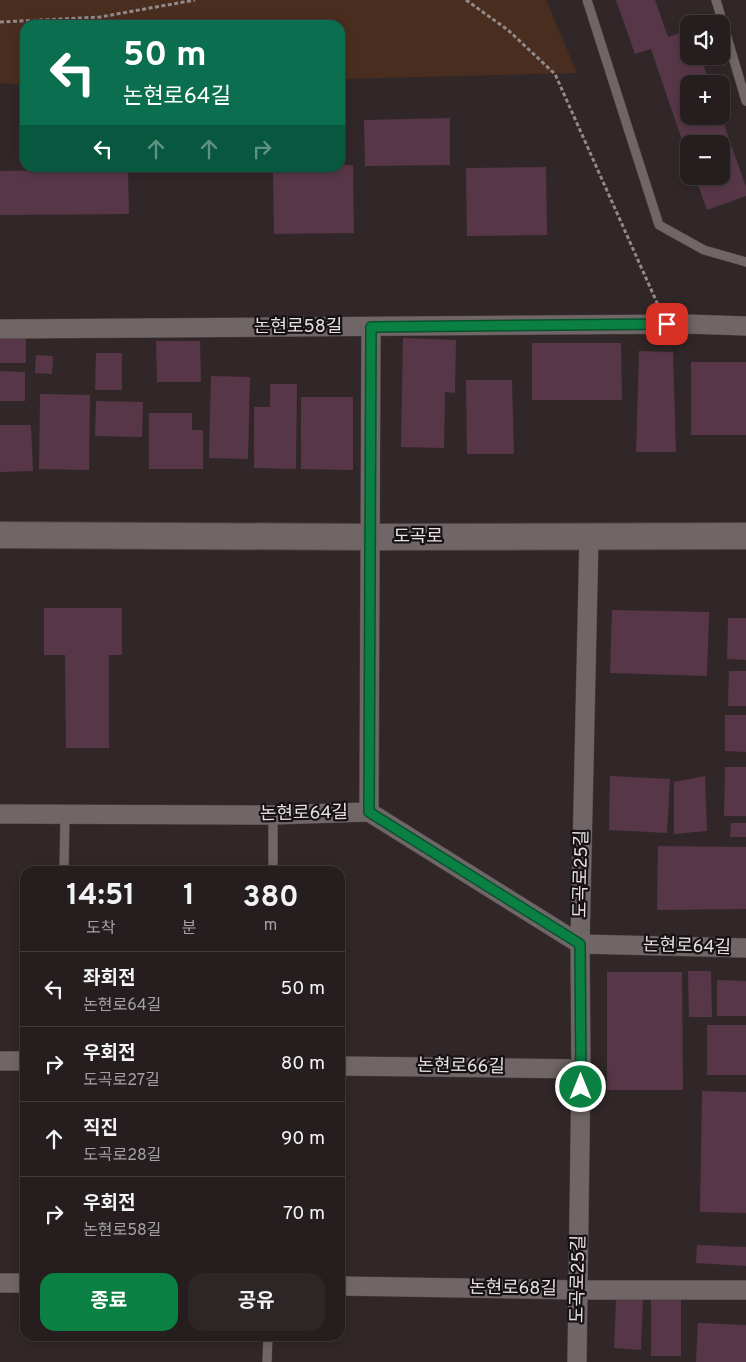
<!DOCTYPE html>
<html lang="ko">
<head>
<meta charset="utf-8">
<style>
  :root { --surface:#251d1e; --page:#2d2627; --text:#f1f3f6; --muted:#a3a2a4; --line:#423b3c; --accent:#0b8043 }
  body { margin:0; font-family:Overpass,"Noto Sans KR",sans-serif; background:var(--page); color:var(--text); height:100vh; display:flex; flex-direction:column; font-size:19px; white-space:nowrap }
  * { box-sizing:border-box; margin:0 }
  p { font-size:16px; color:var(--muted) }
  .icon { flex:none; width:28px; height:28px; fill:none; stroke:currentColor; stroke-width:2; stroke-linecap:round; stroke-linejoin:round }
  .map { position:relative; flex:1; overflow:hidden }
  .sheet { position:absolute; left:20px; top:866px; width:325px; height:475px; display:flex; flex-direction:column; background:var(--surface); border-radius:15px; box-shadow:0 2px 8px #0003,0 0 0 1px var(--line) }
  .sheet>* { flex:none }
  .banner { position:absolute; left:20px; top:20px; width:325px; height:152px; border-radius:15px; box-shadow:0 2px 8px #0003,0 0 0 1px var(--line); background:#0b6e4f; color:#fff; overflow:hidden }
  .fabs { position:absolute; left:680px; top:15px; display:grid; gap:10px }
  .fabs a { display:grid; place-items:center; width:50px; height:50px; border-radius:10px; background:var(--surface); box-shadow:0 2px 8px #0003,0 0 0 1px var(--line); font-size:25px }
  .pin { position:absolute; display:grid; place-items:center; width:42px; height:42px; color:#fff; margin:-21px; border-radius:10px; box-shadow:0 2px 8px #0006 }
  .me { position:absolute; width:55px; margin:-28px; rotate:0deg; stroke-linejoin:round; filter:drop-shadow(0 0 4px #0008) }
  .turn { display:flex; align-items:center; gap:18px; height:105px; padding:0 20px; font-size:22px }
  .turn .icon { width:65px; height:65px; stroke-width:2.5 }
  .turn b { display:block; font-size:35px; line-height:42px }
  .lanes { display:flex; align-items:center; height:48px; padding:0 20px; background:#0003; justify-content:center; gap:25px; direction:ltr }
  .lanes .off { opacity:.35 }
  .eta { display:flex; justify-content:space-evenly; align-items:center; height:85px; text-align:center }
  .eta b { font-size:30px; font-weight:700; line-height:35px }
  .button { display:flex; gap:10px; margin-top:auto; padding:10px 20px }
  .button a { flex:1; height:58px; border-radius:15px; background:var(--accent); color:#fff; font-size:20px; font-weight:700; line-height:58px; text-align:center }
  .button a+a { background:var(--page); color:var(--text) }
  ul { padding:0; list-style:none }
  li { display:flex; align-items:center; gap:15px; height:75px; padding:0 20px; border-top:1px solid var(--line) }
  li div { flex:1 }
  li b { display:block; font-size:19px }
  li em { font-style:normal }
  .map>svg:first-child { display:block }
  .green { fill:#492e1f }
  .building { fill:#573747 }
  .lines { fill:none; stroke-linecap:round; stroke-linejoin:round }
  .lane-casing { stroke:#4b4243; stroke-width:10 }
  .street-casing { stroke:#4b4243; stroke-width:20 }
  .secondary-casing { stroke:#4b4243; stroke-width:28 }
  .path { stroke:#91898a; stroke-width:3; stroke-dasharray:4 2.5; stroke-linecap:butt }
  .lane { stroke:#716667; stroke-width:9 }
  .street { stroke:#716667; stroke-width:19 }
  .secondary { stroke:#716667; stroke-width:26 }
  .route-casing { stroke:#07532c; stroke-width:12 }
  .route { stroke:#0b8043; stroke-width:9 }
  .labels { text-anchor:middle; dominant-baseline:central; stroke-width:4.5; stroke-linejoin:round; paint-order:stroke }
  .street-label { font-size:18px; fill:#e8e1e2; stroke:#161112 }
</style>
</head>
<body>
<div class="map">
<svg width="746" height="1362" viewBox="0 0 746 1362">
  <rect width="100%" height="100%" fill="#312728"/>
  <polygon class="green" points="0,0 546,0 577,73 340,79 340,25 25,25 25,85 0,83"/>
  <g class="building">
    <polygon points="616,0 655,0 668,37 689,30 689,56 700,56 710,84 689,84 689,116 721,116 746,187 746,196 707,210 695,176 721,176 721,144 689,144 688,158 651,49 635,54"/>
    <polygon points="450,118 450,165 365,166 364,120"/>
    <polygon points="340,165 353,165 354,233 274,234 273,168 340,168"/>
    <polygon points="546,167 547,235 467,236 466,168"/>
    <polygon points="128,169 129,214 0,215 0,171"/>
    <rect x="0" y="337" width="26" height="26"/>
    <polygon points="403,338 456,340 455,393 445,392 444,448 401,447"/>
    <polygon points="156,341 200,341 201,382 157,382"/>
    <polygon points="532,343 621,343 622,400 532,400"/>
    <polygon points="639,351 673,352 676,452 636,452"/>
    <polygon points="96,353 122,353 122,390 95,390"/>
    <polygon points="36,355 53,356 52,374 35,373"/>
    <rect x="691" y="362" width="55" height="73"/>
    <polygon points="0,371 25,372 25,401 0,401"/>
    <polygon points="211,376 250,377 248,459 209,458"/>
    <polygon points="466,380 512,380 514,454 467,454"/>
    <polygon points="270,384 297,384 296,469 254,468 254,407 270,407"/>
    <polygon points="40,394 90,395 89,470 39,469"/>
    <polygon points="301,397 353,397 353,470 301,469"/>
    <polygon points="96,401 143,402 142,437 95,436"/>
    <polygon points="149,413 192,413 192,430 203,430 203,469 149,469"/>
    <polygon points="0,425 31,425 33,471 0,472"/>
    <polygon points="44,608 122,608 122,655 109,655 109,748 66,748 65,655 44,655"/>
    <polygon points="612,610 709,612 707,676 610,673"/>
    <polygon points="728,618 746,618 746,660 727,659"/>
    <polygon points="729,671 746,671 746,706 728,706"/>
    <polygon points="725,715 746,715 746,752 725,751"/>
    <polygon points="725,767 746,767 746,816 724,816"/>
    <polygon points="610,776 670,779 667,833 609,830"/>
    <polygon points="705,776 707,831 674,834 674,782"/>
    <polygon points="731,823 746,823 746,837 730,837"/>
    <polygon points="658,846 746,847 746,909 657,910"/>
    <polygon points="688,971 711,971 712,1017 689,1017"/>
    <polygon points="607,972 682,972 683,1090 607,1090"/>
    <polygon points="717,980 746,981 746,1016 717,1016"/>
    <rect x="707" y="1025" width="39" height="50"/>
    <polygon points="702,1091 746,1092 746,1213 700,1212"/>
    <polygon points="697,1245 746,1247 746,1266 696,1263"/>
    <polygon points="616,1298 643,1299 641,1350 614,1348"/>
    <rect x="651" y="1300" width="30" height="56"/>
    <polygon points="698,1323 746,1325 746,1362 696,1362"/>
  </g>
  <g class="lines">
    <g class="lane-casing">
      <g id="lane">
        <polyline points="587,0 659,225 704,250 746,262"/>
        <polyline points="716,0 746,101"/>
        <polyline points="64,871 65,814"/>
        <polyline points="273,871 273,815"/>
        <polyline points="267,1362 268,1336"/>
      </g>
    </g>
    <g class="street-casing">
      <g id="street">
        <polyline points="0,329 687,324 746,326"/>
        <polyline points="369,812 371,327"/>
        <polyline points="0,814 273,815 369,812 580,944 746,948"/>
        <polyline points="0,1061 25,1061"/>
        <polyline points="340,1066 581,1069"/>
        <polyline points="0,1283 25,1283"/>
        <polyline points="340,1286 579,1290 746,1290"/>
        <polyline points="577,1362 581,1069 580,944 589,536"/>
      </g>
    </g>
    <g class="secondary-casing">
      <polyline id="secondary" points="0,535 370,537 746,536"/>
    </g>
    <g class="path">
      <polyline points="466,0 508,30 555,74 658,305"/>
      <polyline points="0,22 100,17 195,0"/>
    </g>
    <use href="#lane" class="lane"/>
    <use href="#street" class="street"/>
    <use href="#secondary" class="secondary"/>
  </g>
  <g class="lines">
    <g class="route-casing">
      <polyline id="route" points="581,1087 580,944 369,812 371,327 667,324"/>
    </g>
    <use href="#route" class="route"/>
  </g>
  <g class="labels">
    <g class="street-label">
      <text x="298" y="327">논현로58길</text>
      <text x="418" y="537">도곡로</text>
      <text transform="translate(304 814) rotate(-1)">논현로64길</text>
      <text transform="translate(582 874) rotate(-89)">도곡로25길</text>
      <text transform="translate(687 947) rotate(2)">논현로64길</text>
      <text transform="translate(461 1067) rotate(1)">논현로66길</text>
      <text transform="translate(579 1279) rotate(-89)">도곡로25길</text>
      <text transform="translate(513 1289) rotate(1)">논현로68길</text>
    </g>
  </g>
</svg>
<div class="fabs">
<a><svg class="icon" aria-label="sound" viewBox="0 0 24 24"><path d="M4 9h4l5-4v14l-5-4H4zM17 9q2 3 0 6"/></svg></a>
<a>+</a>
<a>−</a>
</div>
<div class="pin" style="left:667px;top:324px;background:#d93025"><svg class="icon" aria-label="arrive" viewBox="0 0 24 24"><path d="M6 21V4h12l-3 4 3 4H6"/></svg></div>
<svg class="me" style="left:581px;top:1087px" viewBox="-20 -20 40 40"><circle r="17" fill="#0b8043" stroke="#fff" stroke-width="3"/><path d="M0-11L8 9 0 5-8 9z" fill="#fff"/></svg>
<div class="banner">
<div class="turn"><svg class="icon" aria-label="left" viewBox="0 0 24 24"><path d="M17 20v-9H6M10 6l-5 5 5 5"/></svg><div><b>50 m</b>논현로64길</div></div>
<div class="lanes"><svg class="icon" aria-label="left" viewBox="0 0 24 24"><path d="M17 20v-9H6M10 6l-5 5 5 5"/></svg><svg class="icon off" aria-label="ahead" viewBox="0 0 24 24"><path d="M12 20V5M6 11l6-6 6 6"/></svg><svg class="icon off" aria-label="ahead" viewBox="0 0 24 24"><path d="M12 20V5M6 11l6-6 6 6"/></svg><svg class="icon off" aria-label="right" viewBox="0 0 24 24"><path d="M7 20v-9h11M14 6l5 5-5 5"/></svg></div>
</div>
<section class="sheet">
<div class="eta">
<div><b>14:51</b><p>도착</p></div>
<div><b>1</b><p>분</p></div>
<div><b>380</b><p>m</p></div>
</div>
<ul>
<li><svg class="icon" aria-label="left" viewBox="0 0 24 24"><path d="M17 20v-9H6M10 6l-5 5 5 5"/></svg><div><b>좌회전</b><p>논현로64길</p></div><em>50 m</em></li>
<li><svg class="icon" aria-label="right" viewBox="0 0 24 24"><path d="M7 20v-9h11M14 6l5 5-5 5"/></svg><div><b>우회전</b><p>도곡로27길</p></div><em>80 m</em></li>
<li><svg class="icon" aria-label="ahead" viewBox="0 0 24 24"><path d="M12 20V5M6 11l6-6 6 6"/></svg><div><b>직진</b><p>도곡로28길</p></div><em>90 m</em></li>
<li><svg class="icon" aria-label="right" viewBox="0 0 24 24"><path d="M7 20v-9h11M14 6l5 5-5 5"/></svg><div><b>우회전</b><p>논현로58길</p></div><em>70 m</em></li>
</ul>
<div class="button"><a>종료</a><a>공유</a></div>
</section>
</div>
</body>
</html>
